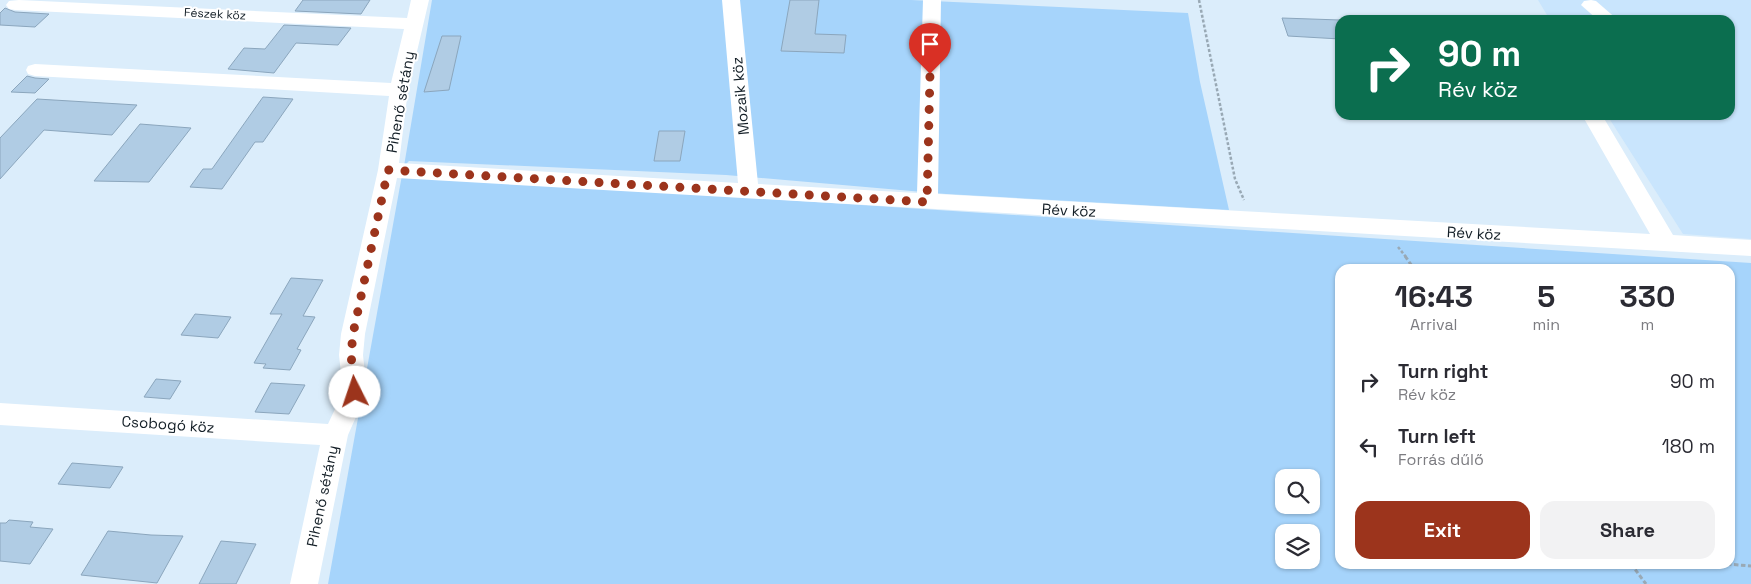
<!DOCTYPE html>
<html lang="en">
<head>
<meta charset="utf-8">
<style>
  :root { --surface:#fff; --page:#f2f2f3; --text:#2b2b33; --muted:#7c7c81; --accent:#9c341c }
  body { margin:0; font-family:"Space Grotesk",sans-serif; background:var(--page); color:var(--text); height:100vh; display:flex; flex-direction:column; font-size:19px; white-space:nowrap }
  * { box-sizing:border-box; margin:0 }
  p { font-size:16px; color:var(--muted) }
  .icon { flex:none; width:28px; height:28px; fill:none; stroke:currentColor; stroke-width:2; stroke-linecap:round; stroke-linejoin:round }
  .map { position:relative; flex:1; overflow:hidden }
  .side { position:absolute; left:1335px; top:264px; width:400px; height:305px; display:flex; flex-direction:column; background:var(--surface); border-radius:15px; box-shadow:0 1px 4px #0004 }
  .side>* { flex:none }
  .guide { position:absolute; left:1335px; top:15px; width:400px; height:105px; border-radius:15px; box-shadow:0 1px 4px #0004; background:#0b6e4f; color:#fff; overflow:hidden }
  .fabs { position:absolute; left:1275px; top:469px; display:grid; gap:10px }
  .fabs a { display:grid; place-items:center; width:45px; height:45px; border-radius:10px; background:var(--surface); box-shadow:0 1px 4px #0004; font-size:25px }
  .pin { position:absolute; display:grid; place-items:center; width:42px; height:42px; color:#fff; margin:-51px -21px; border-radius:50% 50% 50% 0; rotate:-45deg; box-shadow:0 0 5px #0007 }
  .pin .icon { rotate:45deg }
  .me { position:absolute; width:55px; margin:-28px; rotate:356deg; stroke-linejoin:round; filter:drop-shadow(0 0 4px #0008) }
  .turn { display:flex; align-items:center; gap:18px; height:105px; padding:0 20px; font-size:22px }
  .turn .icon { width:65px; height:65px; stroke-width:2.5 }
  .turn b { display:block; font-size:35px; line-height:42px }
  .eta { display:flex; justify-content:space-evenly; align-items:center; height:85px; text-align:center }
  .eta b { font-size:30px; font-weight:800; line-height:35px }
  .primary-button { display:flex; gap:10px; margin-top:auto; padding:10px 20px }
  .primary-button a { flex:1; height:58px; border-radius:15px; background:var(--accent); color:#fff; font-size:20px; font-weight:800; line-height:58px; text-align:center }
  .primary-button a+a { background:var(--page); color:var(--text) }
  ul { padding:0; list-style:none }
  li { display:flex; align-items:center; gap:15px; height:65px; padding:0 20px }
  li div { flex:1 }
  li b { display:block; font-size:19px }
  li em { font-style:normal }
  .map>svg:first-child { display:block }
  .built { fill:#c9e5fd }
  .green { fill:#a6d4fb; fill-rule:evenodd }
  .building { fill:#b0cce4; stroke:#8ba6bd }
  .lines { fill:none; stroke-linecap:round; stroke-linejoin:round }
  .path-far1 { stroke:#99a9b5; stroke-width:2.5; stroke-dasharray:3 2; stroke-linecap:butt }
  .path { stroke:#99a9b5; stroke-width:3; stroke-dasharray:4.5 2.5; stroke-linecap:butt }
  .minor { fill:#fff; fill-rule:evenodd }
  .route { stroke:#9c341c; stroke-width:9; stroke-dasharray:0 16.2 }
  .labels { text-anchor:middle; dominant-baseline:central; stroke-width:4; stroke-linejoin:round; paint-order:stroke }
  .far-street-label { font-size:12px; fill:#131e26; stroke:#fff }
  .street-label { font-size:15px; fill:#131e26; stroke:#fff }
</style>
</head>
<body>
<div class="map">
<svg width="1751" height="584" viewBox="0 0 1751 584">
  <rect width="100%" height="100%" fill="#dbedfb"/>
  <polygon class="built" points="1538,0 1751,0 1751,239 1683,234 1607,115 1730,115 1730,20 1550,20"/>
  <g class="green">
    <polygon points="432,0 911,0 1188,13 1200,82 1229,210 946,194 726,175 409,161 404,166"/>
    <path d="M 402,175 L 1751,263 L 1751,584 L 328,584 ZM 1340,269 L 1730,269 L 1730,564 L 1340,564 ZM 1284,478 L 1311,478 L 1311,505 L 1284,505 ZM 1284,532 L 1311,532 L 1311,560 L 1284,560 Z"/>
  </g>
  <g class="building">
    <polygon points="303,0 370,0 361,14 295,11"/>
    <polygon points="790,0 819,0 815,34 846,35 844,53 781,51"/>
    <polygon points="5,8 15,12 49,14 35,27 0,25 0,13"/>
    <polygon points="1282,18 1340,20 1340,39 1288,36"/>
    <polygon points="284,25 351,28 338,45 296,43 274,73 228,69 244,48 265,49"/>
    <polygon points="442,36 461,36 449,90 424,92"/>
    <polygon points="27,76 35,78 49,79 35,93 11,92"/>
    <polygon points="263,97 293,99 263,142 255,142 222,189 190,187 203,169 212,169"/>
    <polygon points="37,99 137,105 112,135 44,130 0,179 0,138"/>
    <polygon points="140,124 191,128 149,182 94,181"/>
    <polygon points="659,131 685,131 680,161 654,161"/>
    <polygon points="291,278 323,280 303,316 315,317 297,349 301,350 290,370 263,368 266,364 254,363 282,314 270,314"/>
    <polygon points="195,314 231,317 218,338 181,335"/>
    <polygon points="156,379 181,381 170,399 144,397"/>
    <polygon points="271,383 305,385 289,414 255,412"/>
    <polygon points="72,463 123,467 110,488 58,484"/>
    <polygon points="9,520 33,522 30,527 53,529 30,564 0,561 0,523 6,523"/>
    <polygon points="108,531 151,535 183,536 157,583 81,575"/>
    <polygon points="221,541 256,544 236,584 199,584"/>
  </g>
  <g class="lines">
    <g class="path-far1">
      <polyline points="1199,0 1235,179 1244,200"/>
      <polyline points="1398,247 1406,257"/>
    </g>
    <g class="path">
      <polyline points="1405,256 1414,269"/>
      <polyline points="1631,564 1646,584"/>
      <polyline points="1727,564 1751,566"/>
    </g>
    <g class="minor">
      <polygon points="19,0 407,18 411,0 429,0 408,90 399,163 738,183 722,0 740,0 758,184 917,193 923,0 941,0 938,194 1650,234 1582,115 1602,115 1673,235 1751,240 1751,256 397,178 365,334 363,355 367,392 348,435 318,584 290,584 320,445 0,425 0,403 328,424 343,392 339,355 341,334 378,170 389,96 35,76 28,74 26,70 28,66 35,64 391,83 404,29 15,10 9,9 6,5 9,1"/>
      <polygon points="1591,0 1596,1 1618,20 1598,20 1581,5 1584,1"/>
    </g>
  </g>
  <g class="lines">
    <polyline class="route" points="355,392 351,355 353,334 388,170 927,202 930,74"/>
  </g>
  <g class="labels">
    <g class="far-street-label">
      <text transform="translate(215 14) rotate(3)">Fészek köz</text>
    </g>
    <g class="street-label">
      <text transform="translate(740 96) rotate(-95)">Mozaik köz</text>
      <text transform="translate(400 102) rotate(-80)">Pihenő sétány</text>
      <text transform="translate(1069 210) rotate(3)">Rév köz</text>
      <text transform="translate(1474 233) rotate(3)">Rév köz</text>
      <text transform="translate(168 424) rotate(4)">Csobogó köz</text>
      <text transform="translate(322 496) rotate(-78)">Pihenő sétány</text>
    </g>
  </g>
</svg>
<div class="fabs">
<a><svg class="icon" aria-label="search" viewBox="0 0 24 24"><circle cx="10" cy="10" r="6"/><path d="M15 15l6 6"/></svg></a>
<a><svg class="icon" aria-label="layers" viewBox="0 0 24 24"><path d="M12 4l9 5-9 5-9-5zM3 14l9 5 9-5"/></svg></a>
</div>
<div class="pin" style="left:930px;top:74px;background:#d93025"><svg class="icon" aria-label="arrive" viewBox="0 0 24 24"><path d="M6 21V4h12l-3 4 3 4H6"/></svg></div>
<svg class="me" style="left:355px;top:392px" viewBox="-20 -20 40 40"><circle r="19" fill="#fff"/><path d="M0-13L10 11 0 6-10 11z" fill="#9c341c"/></svg>
<div class="guide">
<div class="turn"><svg class="icon" aria-label="right" viewBox="0 0 24 24"><path d="M7 20v-9h11M14 6l5 5-5 5"/></svg><div><b>90 m</b>Rév köz</div></div>
</div>
<section class="side">
<div class="eta">
<div><b>16:43</b><p>Arrival</p></div>
<div><b>5</b><p>min</p></div>
<div><b>330</b><p>m</p></div>
</div>
<ul>
<li><svg class="icon" aria-label="right" viewBox="0 0 24 24"><path d="M7 20v-9h11M14 6l5 5-5 5"/></svg><div><b>Turn right</b><p>Rév köz</p></div><em>90 m</em></li>
<li><svg class="icon" aria-label="left" viewBox="0 0 24 24"><path d="M17 20v-9H6M10 6l-5 5 5 5"/></svg><div><b>Turn left</b><p>Forrás dűlő</p></div><em>180 m</em></li>
</ul>
<div class="primary-button"><a>Exit</a><a>Share</a></div>
</section>
</div>
</body>
</html>
